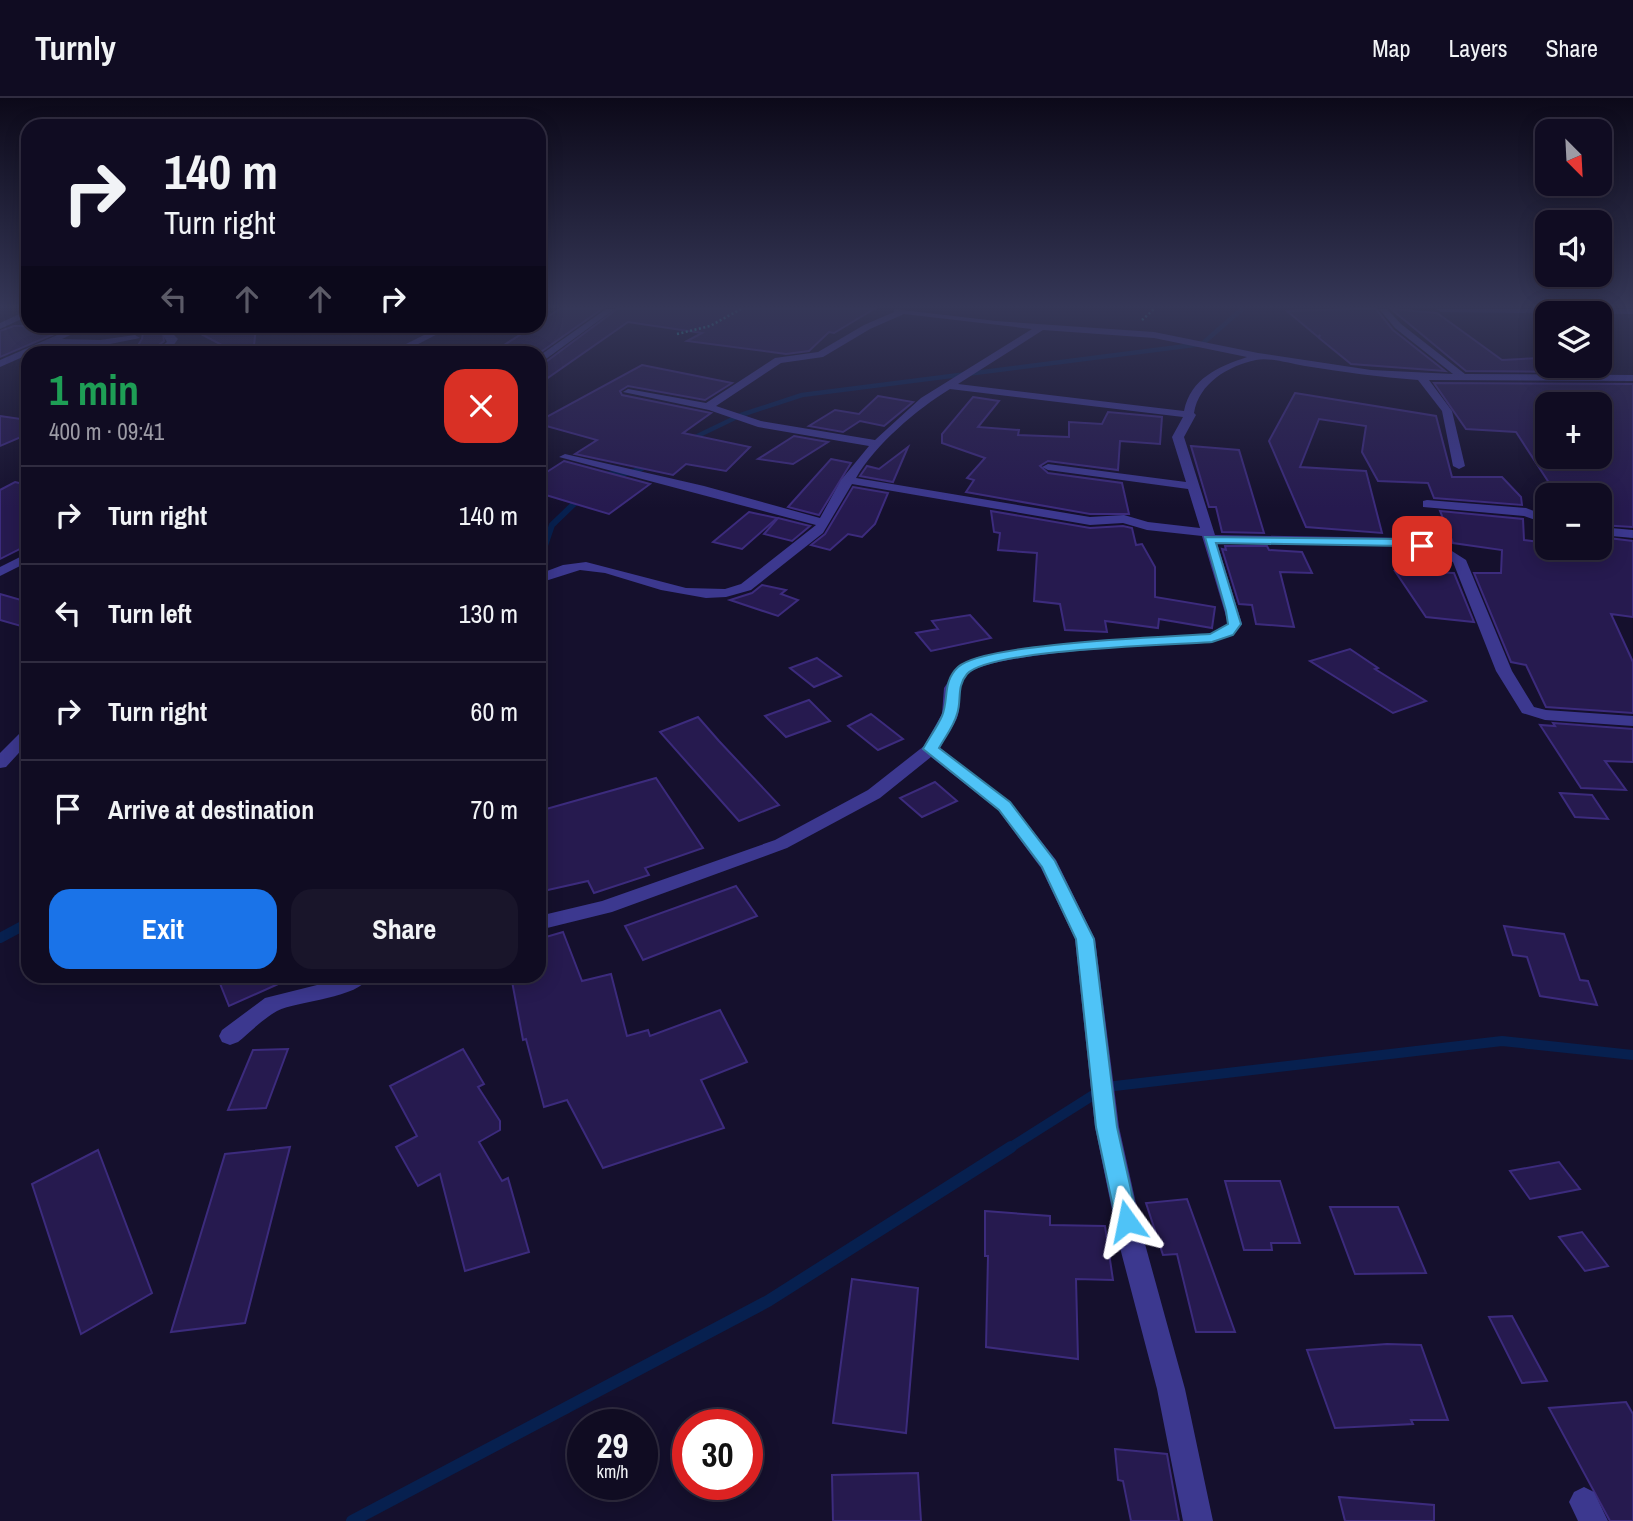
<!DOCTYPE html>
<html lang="en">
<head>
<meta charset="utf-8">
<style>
  :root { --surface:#100c22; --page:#19152a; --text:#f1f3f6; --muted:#9c9ba5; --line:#302c40; --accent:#1a73e8 }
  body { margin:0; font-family:"Archivo Narrow",sans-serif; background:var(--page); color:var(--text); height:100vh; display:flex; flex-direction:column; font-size:26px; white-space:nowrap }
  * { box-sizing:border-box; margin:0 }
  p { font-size:23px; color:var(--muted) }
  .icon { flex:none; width:38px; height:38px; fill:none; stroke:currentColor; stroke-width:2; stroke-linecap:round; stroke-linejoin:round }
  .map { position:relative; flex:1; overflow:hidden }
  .details { position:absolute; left:21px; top:248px; width:525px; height:637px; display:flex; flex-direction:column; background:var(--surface); border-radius:21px; box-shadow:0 4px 18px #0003,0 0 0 2px var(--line) }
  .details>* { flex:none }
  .banner { position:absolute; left:21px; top:21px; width:525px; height:214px; border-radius:21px; box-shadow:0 4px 18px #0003,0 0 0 2px var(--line); background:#100c22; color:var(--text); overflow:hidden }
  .needle { width:46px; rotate:156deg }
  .buttons { position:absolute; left:1535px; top:21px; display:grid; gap:14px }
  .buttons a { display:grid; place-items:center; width:77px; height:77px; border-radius:14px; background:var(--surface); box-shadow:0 4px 18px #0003,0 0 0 2px var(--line); font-size:35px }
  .speed { position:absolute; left:567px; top:1311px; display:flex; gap:14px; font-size:35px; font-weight:700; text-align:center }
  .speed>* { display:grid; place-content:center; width:91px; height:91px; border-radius:50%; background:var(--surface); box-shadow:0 4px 18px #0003,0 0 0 2px var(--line); line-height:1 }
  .speed small { font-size:18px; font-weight:400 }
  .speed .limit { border:10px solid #d22; background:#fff; color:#111 }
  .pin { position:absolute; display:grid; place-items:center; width:60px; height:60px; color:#fff; margin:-30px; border-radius:14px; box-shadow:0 4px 10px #0006 }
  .me { position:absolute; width:77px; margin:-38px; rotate:348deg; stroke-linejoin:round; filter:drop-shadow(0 0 5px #0008) }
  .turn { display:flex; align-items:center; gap:24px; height:147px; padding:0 28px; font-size:32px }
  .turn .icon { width:91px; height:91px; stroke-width:2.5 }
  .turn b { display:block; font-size:49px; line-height:60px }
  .lanes { display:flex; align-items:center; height:66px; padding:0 28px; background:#0003; justify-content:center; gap:35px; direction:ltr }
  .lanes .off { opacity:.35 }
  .round { display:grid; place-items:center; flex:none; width:74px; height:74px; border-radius:21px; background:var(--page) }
  .head { display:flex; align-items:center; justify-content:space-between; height:119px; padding:0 28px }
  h1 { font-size:42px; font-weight:700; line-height:52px; color:#1e9e55 }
  .primary-button { display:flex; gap:14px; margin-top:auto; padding:14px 28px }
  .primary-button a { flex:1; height:80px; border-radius:21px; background:var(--accent); color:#fff; font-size:28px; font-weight:700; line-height:80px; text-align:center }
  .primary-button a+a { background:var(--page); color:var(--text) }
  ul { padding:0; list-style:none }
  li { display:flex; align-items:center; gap:21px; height:98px; padding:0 28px; border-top:2px solid var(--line) }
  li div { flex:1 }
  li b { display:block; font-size:26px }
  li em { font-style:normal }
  header { display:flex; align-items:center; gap:42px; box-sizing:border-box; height:98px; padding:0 35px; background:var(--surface); border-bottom:2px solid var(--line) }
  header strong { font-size:33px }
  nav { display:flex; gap:38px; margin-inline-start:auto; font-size:24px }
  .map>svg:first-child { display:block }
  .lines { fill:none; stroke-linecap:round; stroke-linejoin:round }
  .stream-far3 { stroke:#07204f; stroke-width:4.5 }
  .stream-far2 { stroke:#07204f; stroke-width:6 }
  .stream-far1 { stroke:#07204f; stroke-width:10 }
  .stream { stroke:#07204f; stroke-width:12 }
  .building { fill:#261a4f; stroke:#3c2b7d; stroke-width:2; fill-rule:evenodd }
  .path { stroke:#28c7bf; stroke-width:2.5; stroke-dasharray:2 2.5; stroke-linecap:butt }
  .minor { fill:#3c388f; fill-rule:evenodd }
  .route { fill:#4fc3f7; stroke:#337fa1; stroke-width:2 }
</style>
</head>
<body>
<header>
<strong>Turnly</strong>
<nav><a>Map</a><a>Layers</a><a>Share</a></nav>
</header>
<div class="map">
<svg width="1633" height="1423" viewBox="0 0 1633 1423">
  <rect width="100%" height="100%" fill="#15102d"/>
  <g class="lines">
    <polyline class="stream-far3" points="687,343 741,317 802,297 1202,246 1242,211"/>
    <g class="stream-far2">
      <polyline points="604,377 634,374 649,366"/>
      <polyline points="539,465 552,427 580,400"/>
    </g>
    <g class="stream-far1">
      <polyline points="0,840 28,825"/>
      <polyline points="1008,1051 1106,989 1502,943 1633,957"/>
    </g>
    <polyline class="stream" points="352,1423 768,1203 1011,1049"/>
  </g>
  <g class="building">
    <polygon points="560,211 602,211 538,256 490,256 534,228 539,228 539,224"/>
    <polygon points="617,211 874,211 834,235 829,234 809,253 786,256 687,243 702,235 628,224 539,286 539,269"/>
    <polygon points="1356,211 1376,211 1393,232 1445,273 1351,266 1319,240 1320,237 1318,239 1287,213"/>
    <polygon points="1391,211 1437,215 1502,262 1541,260 1547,268 1563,274 1466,273"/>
    <polygon points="14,228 73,228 0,259 0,233"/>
    <polygon points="144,228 162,228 164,243 155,250 135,252 142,241"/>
    <polygon points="256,230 253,256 235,254 199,235"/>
    <polygon points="642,267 732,285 705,302 628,288 620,293 622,297 711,315 683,335 750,349 726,373 686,366 673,377 575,356 597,342 539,326 539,323"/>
    <path d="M 1434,285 L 1633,286 L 1633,429 L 1600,427 L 1600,397 L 1557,397 L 1516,334 L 1466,331 ZM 1547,306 L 1600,306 L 1600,359 L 1547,359 Z"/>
    <polygon points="1295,295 1436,318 1452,379 1502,379 1521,399 1522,407 1434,400 1428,385 1378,383 1362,354 1366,328 1319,321 1300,369 1366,373 1382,435 1306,429 1269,343"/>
    <polygon points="878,298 913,304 884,328 860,323 843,334 809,328 835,312 859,316"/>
    <polygon points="973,299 999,303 978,329 1019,332 1018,337 1069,339 1069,324 1102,326 1108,314 1162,319 1160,346 1120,343 1118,372 1048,363 1040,368 1048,375 1122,385 1129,416 1090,416 966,394 974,382 967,380 985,360 942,345 942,336"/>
    <polygon points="0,318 28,322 28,336 0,348"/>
    <polygon points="794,338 828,344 793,366 758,361"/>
    <polygon points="1191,348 1239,352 1264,435 1222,434 1216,409 1209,409"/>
    <polygon points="908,349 893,384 860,378 867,368 879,371"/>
    <polygon points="831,361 851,365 819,417 788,409"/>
    <polygon points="564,363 650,386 609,416 539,395 539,379"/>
    <polygon points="15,384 28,387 28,447 0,461 0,392"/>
    <polygon points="853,389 888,395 875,426 862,439 848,436 830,452 811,447 825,436"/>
    <polygon points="991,413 1090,430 1123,428 1132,430 1136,447 1142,446 1155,469 1155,499 1215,509 1212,530 1159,521 1158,530 1105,523 1107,534 1065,532 1060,506 1034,503 1037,455 998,452 1000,435 994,434"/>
    <polygon points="1440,413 1523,421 1524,442 1539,444 1541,450 1600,450 1600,439 1633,443 1633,519 1611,516 1633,564 1633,615 1546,609 1526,567 1511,564 1474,475 1501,475 1502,452 1453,445"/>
    <polygon points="749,414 777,420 742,451 713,444"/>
    <polygon points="778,420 810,428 792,443 764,436"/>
    <polygon points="1225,448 1267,448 1269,452 1302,454 1312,475 1280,474 1294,529 1256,526 1252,507 1239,506 1222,451 1226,452"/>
    <polygon points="1395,473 1454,475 1474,524 1426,519"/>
    <polygon points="762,487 786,492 781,496 798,502 778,518 730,502 752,495"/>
    <polygon points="0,496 28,504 28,530 0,522"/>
    <polygon points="970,517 991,540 931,553 916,535 938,531 932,523"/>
    <polygon points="1350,551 1378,570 1375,571 1426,603 1393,615 1310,563"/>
    <polygon points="817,560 841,578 814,589 790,570"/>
    <polygon points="809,602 830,623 786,639 765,618"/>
    <polygon points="871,616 903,641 878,652 848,628"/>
    <polygon points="698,619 719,643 779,707 739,723 660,634"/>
    <polygon points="1553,625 1633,631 1633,664 1605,663 1626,692 1581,690 1540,627 1555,628"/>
    <polygon points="656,680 703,750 645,770 649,777 594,795 588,783 539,794 539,713"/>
    <polygon points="935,684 957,703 922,719 900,700"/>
    <polygon points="1560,695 1592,697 1608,721 1575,719"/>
    <polygon points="736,788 757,818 643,862 625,828"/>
    <polygon points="1504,828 1564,836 1580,882 1588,883 1597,907 1540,898 1527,859 1513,857"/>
    <polygon points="563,834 582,883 611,876 627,938 648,932 650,938 720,912 747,964 701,982 724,1030 603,1070 567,1002 544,1009 526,941 523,942 511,878 539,878 539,841"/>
    <polygon points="217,878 296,878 229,908"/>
    <polygon points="288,951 266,1010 228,1012 253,952"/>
    <polygon points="463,951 484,986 478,989 500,1023 500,1032 479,1044 502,1083 508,1080 529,1154 465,1173 440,1076 418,1088 396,1049 417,1038 390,988"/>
    <polygon points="290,1049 245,1225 171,1234 225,1056"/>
    <polygon points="98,1052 152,1195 81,1236 32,1086"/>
    <polygon points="1559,1064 1580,1091 1530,1101 1510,1073"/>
    <polygon points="1225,1083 1280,1083 1300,1145 1271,1145 1272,1152 1244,1152"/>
    <polygon points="1187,1101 1235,1234 1196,1234 1177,1156 1163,1157 1146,1105"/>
    <polygon points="1330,1109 1398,1109 1426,1175 1355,1176"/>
    <polygon points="985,1113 1050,1118 1050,1127 1105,1128 1113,1182 1076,1181 1078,1261 986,1249 988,1158 985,1158"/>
    <polygon points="1582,1134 1608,1168 1585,1173 1559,1139"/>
    <polygon points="852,1181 918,1190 906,1335 833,1325"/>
    <polygon points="1512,1218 1547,1283 1522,1285 1489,1219"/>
    <polygon points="1387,1246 1421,1247 1448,1322 1411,1322 1413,1326 1335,1330 1307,1252"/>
    <polygon points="1626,1304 1633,1316 1633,1423 1610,1423 1549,1310"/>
    <polygon points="1115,1351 1167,1356 1179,1423 1131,1423 1123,1383 1118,1382"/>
    <polygon points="918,1375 921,1423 833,1423 832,1377"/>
    <polygon points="1339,1399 1434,1407 1434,1423 1345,1423"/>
  </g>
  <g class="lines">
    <g class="path">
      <polyline points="1142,222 1154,211"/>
      <polyline points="677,236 710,228 741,211"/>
    </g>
    <g class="minor">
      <polygon points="606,211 615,211 539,266 539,258"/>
      <path d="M 894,211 L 996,223 L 1154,234 L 1258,255 L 1371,272 L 1453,276 L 1395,230 L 1379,211 L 1387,211 L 1401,226 L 1465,276 L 1633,277 L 1633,283 L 1429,282 L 1452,313 L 1465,368 L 1459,371 L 1453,368 L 1442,313 L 1418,282 C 1380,279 1342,274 1305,268 C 1291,266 1270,259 1256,262 C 1228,268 1199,285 1194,315 L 1196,317 L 1184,339 L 1215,437 L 1405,440 L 1444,448 L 1466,462 L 1512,573 L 1534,609 L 1546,612 L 1633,618 L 1633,628 L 1545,622 L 1522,615 L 1496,573 L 1453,464 L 1435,454 L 1405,448 L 1217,445 L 1242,526 L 1233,537 L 1212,544 C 1172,547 990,553 968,576 C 956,588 962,602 958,617 C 954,628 945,639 940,650 L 1010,704 L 1056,762 L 1095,841 L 1119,1029 L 1145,1146 L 1185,1291 L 1213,1423 L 1183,1423 L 1157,1291 L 1119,1146 L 1095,1029 L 1075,841 L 1041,770 L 998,712 L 931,659 L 880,700 L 787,750 L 612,814 L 539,832 L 539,818 L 602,803 L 775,742 L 868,692 L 924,648 L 942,616 L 944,590 L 958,569 L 978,559 L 1061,546 L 1210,536 L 1223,531 L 1228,525 L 1202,438 L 1147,432 L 1123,425 L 1090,427 L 852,386 L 823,435 L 751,492 L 726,499 L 706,500 L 661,492 L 605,475 L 580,472 L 539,485 L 539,476 L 563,467 L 586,464 L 686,490 L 725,491 L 741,486 L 816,427 L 559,359 L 565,356 L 704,388 L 820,420 L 841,382 L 869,348 L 758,329 L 709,312 L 623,294 L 628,291 L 706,305 L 775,260 L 818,254 L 864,227 L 894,214 ZM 904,216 L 1032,231 L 921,300 L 875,342 L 761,323 L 716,308 L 781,265 L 823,259 L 870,231 ZM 1043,232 L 1154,240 L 1247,259 C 1218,269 1191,280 1184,313 L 958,286 ZM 950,291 L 1183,319 L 1172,339 L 1186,384 L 1048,366 L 1042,369 L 1048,372 L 1188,391 L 1200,430 L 1148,424 L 1124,417 L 1090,419 L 856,380 C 875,347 917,311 950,291 Z"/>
      <polygon points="1437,211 1633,211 1633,216 1441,214"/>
      <polygon points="28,212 28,218 0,231 0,225"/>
      <polygon points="78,228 89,228 62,241 100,242 135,237 140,240 100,248 50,247 0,269 0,262"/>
      <polygon points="164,228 173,228 173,236 178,241 167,256 152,256 167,244 163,237"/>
      <polygon points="442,228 453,228 399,256 386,256"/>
      <polygon points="1427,402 1526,410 1547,418 1547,426 1524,418 1423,409 1423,403"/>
      <polygon points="1600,429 1633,432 1633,440 1600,437"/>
      <polygon points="28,455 28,464 0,478 0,469"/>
      <polygon points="28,631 28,645 6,669 0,670 0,655 22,633"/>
      <path d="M 340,878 L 370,878 C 358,901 299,902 277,913 C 263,921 250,934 238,944 L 230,947 L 222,944 L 219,938 L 222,932 L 265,900 L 325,885 Z"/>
      <polygon points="1584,1389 1594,1394 1608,1423 1578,1423 1569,1404 1574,1394"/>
    </g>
  </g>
  <linearGradient id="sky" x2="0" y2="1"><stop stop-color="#0c0919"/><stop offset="0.51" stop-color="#353757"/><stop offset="1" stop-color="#353757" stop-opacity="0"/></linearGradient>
  <rect width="1633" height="410" fill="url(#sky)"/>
  <path class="route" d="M 1205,439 L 1405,441 L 1428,448 L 1422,451 L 1405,448 L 1216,445 L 1241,526 L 1233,537 L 1212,544 C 1171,547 990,551 967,576 C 956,589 962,602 957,616 C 954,628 945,639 939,650 L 1010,704 L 1055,763 L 1094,841 L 1117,1029 L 1138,1123 L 1135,1130 L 1127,1133 L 1119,1130 L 1116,1123 L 1096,1029 L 1076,841 L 1042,769 L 999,712 L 923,651 C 929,640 937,629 942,618 C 949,602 942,584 958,569 C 984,545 1166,539 1210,536 L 1228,526 L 1226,513 Z"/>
</svg>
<div class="buttons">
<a><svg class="needle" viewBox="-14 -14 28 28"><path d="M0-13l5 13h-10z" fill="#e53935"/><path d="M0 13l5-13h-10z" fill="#9c9ba5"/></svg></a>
<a><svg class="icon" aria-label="sound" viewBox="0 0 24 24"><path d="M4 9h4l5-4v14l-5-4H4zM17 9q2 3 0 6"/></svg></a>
<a><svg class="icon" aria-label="layers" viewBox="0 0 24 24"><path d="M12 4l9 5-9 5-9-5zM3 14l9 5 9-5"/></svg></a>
<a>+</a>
<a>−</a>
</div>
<div class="speed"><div>29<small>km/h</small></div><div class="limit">30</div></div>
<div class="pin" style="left:1422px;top:448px;background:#d93025"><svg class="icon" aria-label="arrive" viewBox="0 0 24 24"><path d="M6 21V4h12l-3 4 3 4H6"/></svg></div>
<svg class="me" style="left:1127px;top:1123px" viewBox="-20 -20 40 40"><path d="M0-17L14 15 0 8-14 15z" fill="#4fc3f7" stroke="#fff" stroke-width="4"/></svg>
<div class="banner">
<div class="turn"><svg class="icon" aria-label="right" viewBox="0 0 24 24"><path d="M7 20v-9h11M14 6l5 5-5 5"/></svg><div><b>140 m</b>Turn right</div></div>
<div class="lanes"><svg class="icon off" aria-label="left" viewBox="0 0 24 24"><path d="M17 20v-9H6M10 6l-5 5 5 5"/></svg><svg class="icon off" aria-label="ahead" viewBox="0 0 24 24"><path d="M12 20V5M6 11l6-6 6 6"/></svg><svg class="icon off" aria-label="ahead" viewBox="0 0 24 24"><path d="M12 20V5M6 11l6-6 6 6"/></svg><svg class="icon" aria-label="right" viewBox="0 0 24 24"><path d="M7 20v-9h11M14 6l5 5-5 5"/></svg></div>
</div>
<section class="details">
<div class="head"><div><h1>1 min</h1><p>400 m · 09:41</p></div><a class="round" style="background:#d93025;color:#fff"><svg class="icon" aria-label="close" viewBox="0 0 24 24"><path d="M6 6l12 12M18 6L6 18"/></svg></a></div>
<ul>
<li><svg class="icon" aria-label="right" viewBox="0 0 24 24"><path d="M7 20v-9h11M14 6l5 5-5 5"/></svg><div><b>Turn right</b></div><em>140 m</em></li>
<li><svg class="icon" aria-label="left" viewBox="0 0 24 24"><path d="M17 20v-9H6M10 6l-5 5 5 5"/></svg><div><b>Turn left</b></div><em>130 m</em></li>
<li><svg class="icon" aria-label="right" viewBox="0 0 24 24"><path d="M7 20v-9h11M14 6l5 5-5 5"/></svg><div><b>Turn right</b></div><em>60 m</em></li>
<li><svg class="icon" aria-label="arrive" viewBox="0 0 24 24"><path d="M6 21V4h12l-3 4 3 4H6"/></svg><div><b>Arrive at destination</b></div><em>70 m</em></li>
</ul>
<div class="primary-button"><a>Exit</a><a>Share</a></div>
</section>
</div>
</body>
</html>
